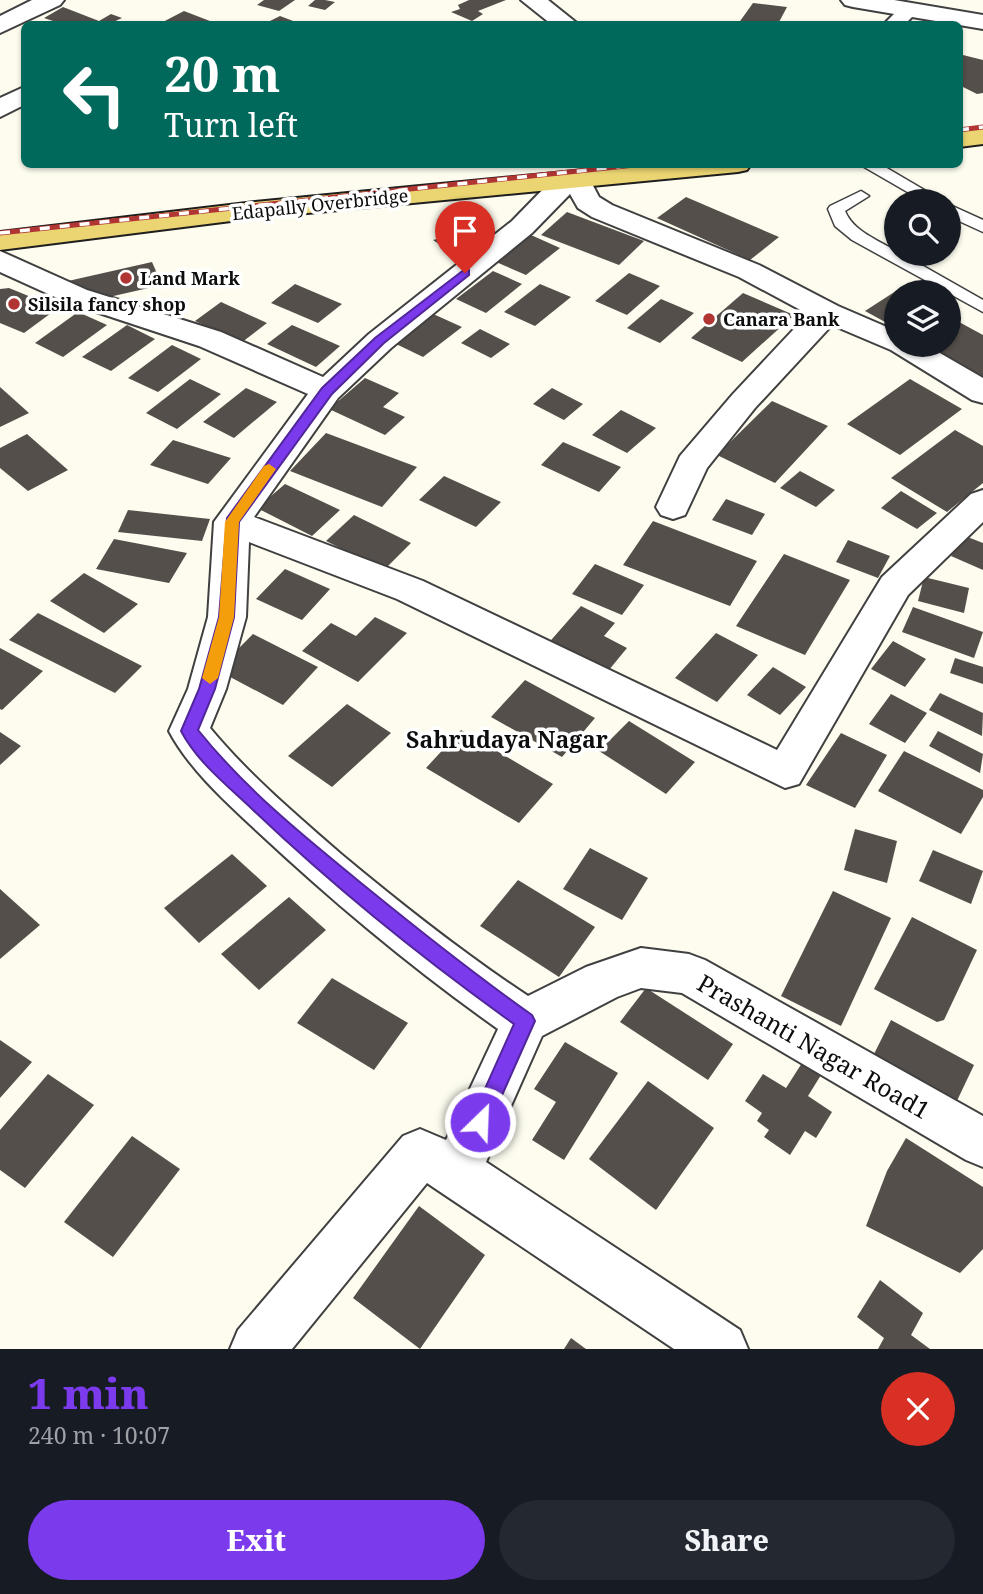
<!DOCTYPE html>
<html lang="en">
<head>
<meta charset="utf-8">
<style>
  :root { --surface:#171b24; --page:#242831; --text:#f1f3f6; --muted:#9ea1a6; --accent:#7c3aed }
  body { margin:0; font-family:"Noto Serif",serif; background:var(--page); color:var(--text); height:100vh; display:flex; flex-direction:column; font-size:26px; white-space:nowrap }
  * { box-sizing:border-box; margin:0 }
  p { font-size:23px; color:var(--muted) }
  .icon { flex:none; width:38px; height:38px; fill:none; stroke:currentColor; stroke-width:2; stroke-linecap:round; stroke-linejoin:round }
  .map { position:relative; height:1349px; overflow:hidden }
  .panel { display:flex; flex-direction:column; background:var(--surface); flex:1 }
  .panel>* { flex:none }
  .top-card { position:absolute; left:21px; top:21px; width:942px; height:147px; border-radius:10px; box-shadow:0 2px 5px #0004; background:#00695c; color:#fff; overflow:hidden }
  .buttons { position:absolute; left:884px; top:189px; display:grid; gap:14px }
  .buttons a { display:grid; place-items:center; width:77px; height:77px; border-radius:50%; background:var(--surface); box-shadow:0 2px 5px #0004; font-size:35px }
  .pin { position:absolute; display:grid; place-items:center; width:60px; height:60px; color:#fff; margin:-72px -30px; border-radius:50% 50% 50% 0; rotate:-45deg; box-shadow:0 0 7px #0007 }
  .pin .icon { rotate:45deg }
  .me { position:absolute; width:77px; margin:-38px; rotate:24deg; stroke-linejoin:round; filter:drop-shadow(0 0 5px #0008) }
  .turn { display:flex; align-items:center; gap:24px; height:147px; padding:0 28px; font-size:32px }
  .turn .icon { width:91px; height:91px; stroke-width:2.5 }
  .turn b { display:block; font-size:49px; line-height:60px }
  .round { display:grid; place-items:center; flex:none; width:74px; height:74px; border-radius:37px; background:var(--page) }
  .head { display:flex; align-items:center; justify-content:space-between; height:119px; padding:0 28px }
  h1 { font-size:42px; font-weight:800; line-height:52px; color:var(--accent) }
  .action { display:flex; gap:14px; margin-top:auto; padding:14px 28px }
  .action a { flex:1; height:80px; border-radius:42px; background:var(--accent); color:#fff; font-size:28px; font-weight:800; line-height:80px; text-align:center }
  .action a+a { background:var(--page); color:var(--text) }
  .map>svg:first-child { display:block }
  .building { fill:#554f4b }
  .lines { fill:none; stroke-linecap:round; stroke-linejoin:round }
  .service-casing { stroke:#404040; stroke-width:3 }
  .pedestrian-casing { stroke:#404040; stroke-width:4 }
  .minor-casing { stroke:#404040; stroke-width:4 }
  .tertiary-casing { stroke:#404040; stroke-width:4 }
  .primary-casing { stroke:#1e1e1e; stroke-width:4 }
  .service { fill:#fff; fill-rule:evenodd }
  .pedestrian { fill:#fff; fill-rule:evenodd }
  .minor { fill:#fff; fill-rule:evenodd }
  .tertiary { fill:#fff; fill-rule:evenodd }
  .primary { fill:#ebd572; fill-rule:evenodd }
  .rail-casing { stroke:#b03533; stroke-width:5 }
  .rail { stroke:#fff; stroke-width:3.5; stroke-dasharray:10; stroke-linecap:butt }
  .route { fill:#7c3aed; stroke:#51269a; stroke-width:2 }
  .slow { fill:#f59e0b }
  .poi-dot { fill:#b03533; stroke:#fff; stroke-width:2.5 }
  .labels { text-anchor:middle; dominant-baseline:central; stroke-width:7; stroke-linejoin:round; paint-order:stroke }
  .far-street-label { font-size:18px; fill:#0d0d0d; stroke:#fff }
  .far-poi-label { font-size:18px; font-weight:bold; fill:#0d0d0d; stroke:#fff; text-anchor:start }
  .neighbourhood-label { font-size:23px; font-weight:bold; fill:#0d0d0d; stroke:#fff }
  .near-street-label { font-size:24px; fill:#0d0d0d; stroke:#fff }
</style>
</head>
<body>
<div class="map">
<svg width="983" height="1349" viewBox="0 0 983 1349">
  <rect width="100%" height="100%" fill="#fdfcef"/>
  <g class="building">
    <polygon points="264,0 295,0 279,11 257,5"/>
    <polygon points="315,0 325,0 335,2 325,10 308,6"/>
    <polygon points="469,0 506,0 478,11 483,14 472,21 451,12 460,9 458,5"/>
    <polygon points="753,3 787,7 778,24 738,24"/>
    <polygon points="63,7 99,21 111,14 122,18 109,24 62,24 44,18"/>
    <polygon points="184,11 215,23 159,24"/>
    <polygon points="280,16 301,24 264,24"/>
    <polygon points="959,54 983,60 983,93 977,94 959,85"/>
    <polygon points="686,197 779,237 750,260 657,218"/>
    <polygon points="567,212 644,241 619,265 541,235"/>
    <polygon points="486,226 500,236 461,259 433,240"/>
    <polygon points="531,235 560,248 526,275 496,262"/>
    <polygon points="152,262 162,285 109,297 68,281"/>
    <polygon points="493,271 522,284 486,313 456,299"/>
    <polygon points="629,273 660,286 627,315 595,301"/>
    <polygon points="295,284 342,304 318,323 271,303"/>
    <polygon points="540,284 571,297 535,326 504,312"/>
    <polygon points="9,288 58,308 24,333 0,323 0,289"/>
    <polygon points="899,289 905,292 896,292 896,328 865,311"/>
    <polygon points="743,293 794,315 742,362 691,338"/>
    <polygon points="661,299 694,313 660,343 627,328"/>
    <polygon points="221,302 267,323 241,343 195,321"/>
    <polygon points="78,312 107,325 63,357 35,343"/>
    <polygon points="431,313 462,327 423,357 392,342"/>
    <polygon points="948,316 983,335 983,378 925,345 948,345"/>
    <polygon points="127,325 155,339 111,371 82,357"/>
    <polygon points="292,325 340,346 316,367 267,344"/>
    <polygon points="480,329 510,344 491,358 461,343"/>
    <polygon points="172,345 201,359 158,392 128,378"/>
    <polygon points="365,378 399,393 383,407 405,417 385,435 329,409"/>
    <polygon points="190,379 221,394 177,429 146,413"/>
    <polygon points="910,379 962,409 900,455 847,424"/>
    <polygon points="0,387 29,413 0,427"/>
    <polygon points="246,388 277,402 234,438 203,422"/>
    <polygon points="552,388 583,404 564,420 533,404"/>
    <polygon points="772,401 828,426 775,483 717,455"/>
    <polygon points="621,410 656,428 627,453 592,435"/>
    <polygon points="955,430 983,446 983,483 947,512 891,478"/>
    <polygon points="326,433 417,467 382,507 290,471"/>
    <polygon points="27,434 68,470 28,491 0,468 0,448"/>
    <polygon points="173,440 231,458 208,484 150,465"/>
    <polygon points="563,442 621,467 599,492 541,465"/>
    <polygon points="800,471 835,490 816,507 780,488"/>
    <polygon points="444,476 501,502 476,527 419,500"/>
    <polygon points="285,484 340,510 312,536 257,508"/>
    <polygon points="901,491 937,513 917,529 881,508"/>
    <polygon points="726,499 765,514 752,535 712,520"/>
    <polygon points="128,510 210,519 202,541 118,532"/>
    <polygon points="354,515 411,543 384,570 326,541"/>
    <polygon points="653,521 757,561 730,606 623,565"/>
    <polygon points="965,536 983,543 983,570 951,556"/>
    <polygon points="114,539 187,553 169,583 96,569"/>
    <polygon points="848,540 890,556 878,578 836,562"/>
    <polygon points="784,554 850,580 805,655 736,626"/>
    <polygon points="595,564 644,585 622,615 572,594"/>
    <polygon points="285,569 330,589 302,620 256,599"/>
    <polygon points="84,573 138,604 104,633 50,601"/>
    <polygon points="924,577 969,588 964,613 918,601"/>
    <polygon points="581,606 615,623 604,636 627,648 604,676 545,647"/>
    <polygon points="913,607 983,632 974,658 902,632"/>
    <polygon points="38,613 142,666 115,693 9,640"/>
    <polygon points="375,617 407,633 358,682 302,651 331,623 356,636"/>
    <polygon points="716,633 758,655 717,702 675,678"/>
    <polygon points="253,634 318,667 283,705 217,670"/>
    <polygon points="893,641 926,659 905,687 871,669"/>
    <polygon points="0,648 43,671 2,710 0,709"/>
    <polygon points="955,658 983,667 983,684 950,673"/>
    <polygon points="773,667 806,687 780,715 747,695"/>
    <polygon points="525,680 595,718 562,757 491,717"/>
    <polygon points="940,693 983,713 982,736 929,710"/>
    <polygon points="891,694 927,713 905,743 869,724"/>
    <polygon points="347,704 391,733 332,787 288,756"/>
    <polygon points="629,721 695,762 666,794 599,751"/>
    <polygon points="461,730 553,784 519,823 426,768"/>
    <polygon points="938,731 983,754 980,773 929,746"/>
    <polygon points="0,732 21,746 0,765"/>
    <polygon points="841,733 887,755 855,808 806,785"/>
    <polygon points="904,751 983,790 983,797 961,834 878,791"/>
    <polygon points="855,829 897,841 887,883 844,870"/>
    <polygon points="590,848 648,878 622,920 563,889"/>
    <polygon points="933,850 983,871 971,904 919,881"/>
    <polygon points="232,854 267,886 199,943 164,908"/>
    <polygon points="518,880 595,927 559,977 480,926"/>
    <polygon points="0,889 40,925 0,959"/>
    <polygon points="833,891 891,918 841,1026 781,996"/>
    <polygon points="289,897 326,930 259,990 221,954"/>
    <polygon points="912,917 977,950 944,1020 937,1022 874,989"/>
    <polygon points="332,978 408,1023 374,1070 297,1023"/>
    <polygon points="646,988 733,1044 708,1080 620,1022"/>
    <polygon points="891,1020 974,1065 954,1107 871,1060"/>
    <polygon points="0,1040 32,1062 0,1098"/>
    <polygon points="565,1042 618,1073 564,1160 532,1140 556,1102 534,1089"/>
    <polygon points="802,1063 821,1075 808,1096 832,1112 816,1138 805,1131 790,1155 764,1137 769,1130 757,1121 762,1113 745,1101 763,1074 786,1088"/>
    <polygon points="48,1074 94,1105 25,1188 0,1170 0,1130"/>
    <polygon points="648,1081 714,1128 656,1210 589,1159"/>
    <polygon points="132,1136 180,1169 113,1257 64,1222"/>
    <polygon points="906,1138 983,1187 983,1249 960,1273 866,1226 887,1171"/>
    <polygon points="419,1206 485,1255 420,1349 353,1298"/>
    <polygon points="880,1280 923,1313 911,1335 930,1349 878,1349 884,1338 857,1317"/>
    <polygon points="571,1338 586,1349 564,1349"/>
  </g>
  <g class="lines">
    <g class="service-casing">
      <g id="service">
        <polygon points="859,164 880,164 943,201 923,201"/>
        <path d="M 861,191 L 869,196 L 845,211 C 853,231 878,240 896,251 L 896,254 L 902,254 L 983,300 L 983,312 L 852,240 L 835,226 L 828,209 L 830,206 Z"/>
        <polygon points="948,204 983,220 983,232 948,216"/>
      </g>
    </g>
    <g class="pedestrian-casing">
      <polygon id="pedestrian" points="909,4 916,6 919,10 905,24 884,24 902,6"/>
    </g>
    <g class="minor-casing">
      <g id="minor">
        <polygon points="32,0 64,0 60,5 0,33 0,16"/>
        <polygon points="521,0 548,0 578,24 551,24"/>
        <polygon points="24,87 24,105 0,117 0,98"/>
        <path d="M 579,176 L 589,178 L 599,197 L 612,205 L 759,265 L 838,306 L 896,331 L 896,345 L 926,345 L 983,378 L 983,403 L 972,400 L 891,350 L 832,325 L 755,408 L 707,468 L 685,515 L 673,519 L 661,515 L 656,507 L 680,456 L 733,394 L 808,314 L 739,277 L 592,217 L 578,208 L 570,194 L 532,233 L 391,348 L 338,398 L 254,517 L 423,581 L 777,750 L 882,577 L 971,494 L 983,490 L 983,522 L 908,595 L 799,784 L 785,788 L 397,599 L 249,542 L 246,617 L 226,689 L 210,728 C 249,775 295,814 341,854 C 401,904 463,953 528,996 L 586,967 L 641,948 L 689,954 L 705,960 L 983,1116 L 983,1167 L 966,1160 L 682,993 L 641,988 L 617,997 L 542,1036 L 486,1162 L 740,1330 L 748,1349 L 674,1349 L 427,1183 L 292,1349 L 230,1349 L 238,1330 L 403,1136 L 420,1129 L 446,1140 L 498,1029 C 413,969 333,902 257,831 C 226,802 189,769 169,731 L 188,689 L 208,617 L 214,522 L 308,394 L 199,346 L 66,302 L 0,272 L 0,251 L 87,290 L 221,332 L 323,377 L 369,334 L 512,221 L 552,180 Z"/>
      </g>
    </g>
    <g class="tertiary-casing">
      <polygon id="tertiary" points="841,0 894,0 983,15 983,29 853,7 845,5"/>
    </g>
    <g class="primary-casing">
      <g id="primary">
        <polygon points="983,128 983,144 959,147 959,131"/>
        <polygon points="648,164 751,164 747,170 738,172 255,218 0,250 0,232 255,202"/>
      </g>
    </g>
    <use href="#service" class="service"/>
    <use href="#pedestrian" class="pedestrian"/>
    <use href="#minor" class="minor"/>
    <use href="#tertiary" class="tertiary"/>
    <use href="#primary" class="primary"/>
    <g class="rail-casing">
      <g id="rail">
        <polyline points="959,130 983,127"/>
        <polyline points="0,233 644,164"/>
      </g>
    </g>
    <use href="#rail" class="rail"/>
  </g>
  <path class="route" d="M 465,269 L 469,270 L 469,275 L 384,343 L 332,394 L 239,522 L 234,617 L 215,689 L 198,730 C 246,790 307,839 366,887 C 420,931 474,974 532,1015 L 535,1021 L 487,1129 L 480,1132 L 473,1129 L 470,1122 L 514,1024 C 423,959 334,887 253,810 C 228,786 197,762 181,731 L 199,689 L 219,617 L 227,518 L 322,388 L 375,338 Z"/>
  <polygon class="slow" points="269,464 276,469 239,522 234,617 218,678 210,684 202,678 219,617 225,522 264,466"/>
  <g class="poi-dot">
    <circle cx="126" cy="278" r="7"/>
    <circle cx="14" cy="304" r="7"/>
    <circle cx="709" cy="319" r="7"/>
  </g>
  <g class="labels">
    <g class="far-street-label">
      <text transform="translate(320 204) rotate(-6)">Edapally Overbridge</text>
    </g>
    <g class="far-poi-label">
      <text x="140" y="278">Land Mark</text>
      <text x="28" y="304">Silsila fancy shop</text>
      <text x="723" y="319">Canara Bank</text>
    </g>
    <g class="neighbourhood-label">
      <text x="507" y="739">Sahrudaya Nagar</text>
    </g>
    <g class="near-street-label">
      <text transform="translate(814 1046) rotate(30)">Prashanti Nagar Road1</text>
    </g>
  </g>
</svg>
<div class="buttons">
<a><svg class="icon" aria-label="search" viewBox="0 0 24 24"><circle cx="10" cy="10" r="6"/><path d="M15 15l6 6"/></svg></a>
<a><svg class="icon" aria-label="layers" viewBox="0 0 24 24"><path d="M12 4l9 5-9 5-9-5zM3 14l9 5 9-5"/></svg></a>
</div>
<div class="pin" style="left:465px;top:273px;background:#d93025"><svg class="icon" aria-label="arrive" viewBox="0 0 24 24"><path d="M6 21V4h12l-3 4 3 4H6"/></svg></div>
<svg class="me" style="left:480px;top:1122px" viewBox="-20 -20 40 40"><circle r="17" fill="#7c3aed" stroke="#fff" stroke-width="3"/><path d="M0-11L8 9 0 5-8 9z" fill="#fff"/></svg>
<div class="top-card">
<div class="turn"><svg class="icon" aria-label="left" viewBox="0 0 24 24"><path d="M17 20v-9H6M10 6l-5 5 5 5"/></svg><div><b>20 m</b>Turn left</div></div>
</div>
</div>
<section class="panel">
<div class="head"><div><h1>1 min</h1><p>240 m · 10:07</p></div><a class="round" style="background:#d93025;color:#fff"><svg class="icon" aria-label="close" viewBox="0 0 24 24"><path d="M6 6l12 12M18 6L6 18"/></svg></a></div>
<div class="action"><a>Exit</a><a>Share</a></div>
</section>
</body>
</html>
